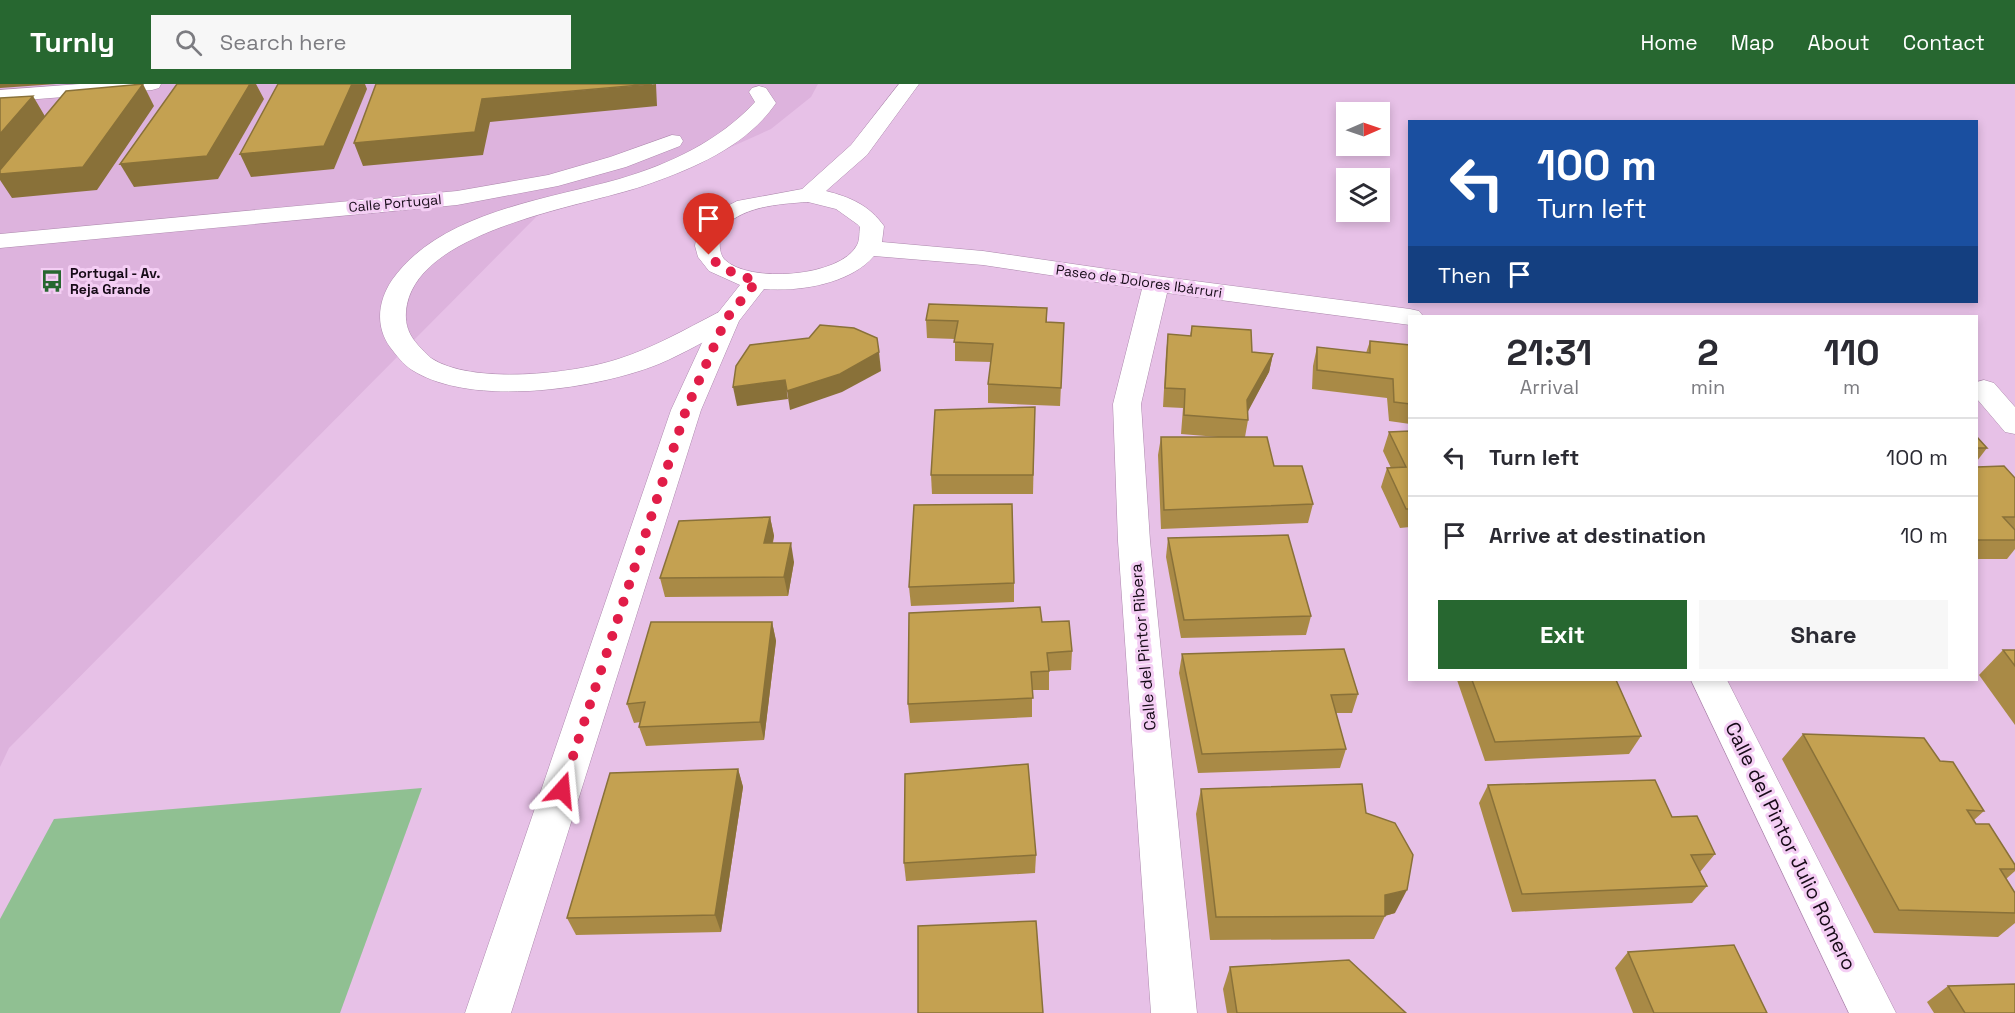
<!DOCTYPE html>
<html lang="en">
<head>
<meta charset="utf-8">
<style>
  :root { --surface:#fff; --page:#f7f7f7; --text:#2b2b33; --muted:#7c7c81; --line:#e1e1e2; --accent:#276730 }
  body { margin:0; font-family:"Space Grotesk",sans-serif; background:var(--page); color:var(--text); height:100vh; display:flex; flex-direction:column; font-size:22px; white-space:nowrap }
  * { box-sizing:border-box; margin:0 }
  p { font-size:20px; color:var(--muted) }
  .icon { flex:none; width:33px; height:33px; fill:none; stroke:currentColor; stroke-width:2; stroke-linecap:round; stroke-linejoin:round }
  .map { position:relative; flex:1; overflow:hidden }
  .side { position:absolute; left:1408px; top:231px; width:570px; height:366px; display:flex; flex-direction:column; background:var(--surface); border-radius:0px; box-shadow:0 3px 9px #0003 }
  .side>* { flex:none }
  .guide { position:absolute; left:1408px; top:36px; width:570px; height:183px; border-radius:0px; box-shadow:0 3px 9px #0003; background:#1a4fa0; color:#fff; overflow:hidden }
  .needle { width:39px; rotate:88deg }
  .controls { position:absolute; left:1336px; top:18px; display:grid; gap:12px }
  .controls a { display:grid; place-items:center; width:54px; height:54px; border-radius:0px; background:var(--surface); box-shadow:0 3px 9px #0003; font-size:30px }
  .pin { position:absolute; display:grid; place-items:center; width:51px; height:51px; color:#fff; margin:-62px -26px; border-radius:50% 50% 50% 0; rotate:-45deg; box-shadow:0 0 6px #0007 }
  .pin .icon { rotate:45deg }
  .me { position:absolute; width:66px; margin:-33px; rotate:18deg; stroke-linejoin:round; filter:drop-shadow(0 0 4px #0008) }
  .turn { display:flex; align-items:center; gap:21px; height:126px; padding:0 30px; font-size:27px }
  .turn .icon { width:78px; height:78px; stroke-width:2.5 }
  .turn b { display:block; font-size:42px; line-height:51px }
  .then { display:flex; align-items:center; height:57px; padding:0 30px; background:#0003; gap:12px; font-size:22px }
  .eta { display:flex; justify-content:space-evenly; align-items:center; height:102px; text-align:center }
  .eta b { font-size:36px; font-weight:700; line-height:42px }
  .primary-button { display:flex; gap:12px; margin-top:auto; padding:12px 30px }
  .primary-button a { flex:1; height:69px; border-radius:0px; background:var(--accent); color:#fff; font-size:24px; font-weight:700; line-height:69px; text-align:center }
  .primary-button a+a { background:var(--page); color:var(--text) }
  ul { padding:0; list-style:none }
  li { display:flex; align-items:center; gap:18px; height:78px; padding:0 30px; border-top:2px solid var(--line) }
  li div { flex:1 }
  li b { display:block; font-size:22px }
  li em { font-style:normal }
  header { display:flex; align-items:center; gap:36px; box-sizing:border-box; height:84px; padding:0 30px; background:var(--accent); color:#fff }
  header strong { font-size:28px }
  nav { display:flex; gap:33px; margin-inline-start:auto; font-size:21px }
  .search { width:420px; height:54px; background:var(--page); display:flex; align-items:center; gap:15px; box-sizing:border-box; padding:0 21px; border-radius:0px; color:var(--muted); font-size:22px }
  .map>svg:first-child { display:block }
  .built { fill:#ddb3dd }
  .green { fill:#90c092 }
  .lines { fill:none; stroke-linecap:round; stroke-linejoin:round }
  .lane-casing { stroke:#ad89ad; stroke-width:1 }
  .street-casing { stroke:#ad89ad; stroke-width:1 }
  .secondary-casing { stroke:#ad89ad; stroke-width:1 }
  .lane { fill:#fff; fill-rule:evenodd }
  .street { fill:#fff; fill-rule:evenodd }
  .secondary { fill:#fff; fill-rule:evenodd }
  .wall { fill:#a98a46 }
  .shaded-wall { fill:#897139 }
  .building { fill:#c4a151; stroke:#897139; stroke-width:1.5 }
  .route { stroke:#e11d48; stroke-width:10; stroke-dasharray:0 18 }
  .labels { text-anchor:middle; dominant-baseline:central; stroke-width:6; stroke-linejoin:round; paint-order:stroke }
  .far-street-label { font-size:14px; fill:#160a17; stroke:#f4cef4 }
  .far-poi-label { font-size:14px; font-weight:bold; fill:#160a17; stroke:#f4cef4; text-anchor:start }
  .street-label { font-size:16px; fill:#160a17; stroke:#f4cef4 }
  .near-street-label { font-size:20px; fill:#160a17; stroke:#f4cef4 }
</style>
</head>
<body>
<header>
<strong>Turnly</strong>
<div class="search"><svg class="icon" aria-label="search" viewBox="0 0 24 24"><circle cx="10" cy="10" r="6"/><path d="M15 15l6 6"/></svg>Search here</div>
<nav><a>Home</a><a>Map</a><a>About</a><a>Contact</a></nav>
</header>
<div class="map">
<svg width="2015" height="929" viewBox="0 0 2015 929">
  <rect width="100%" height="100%" fill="#e7c1e7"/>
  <polygon class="built" points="0,0 818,0 811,13 771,45 664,93 542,127 9,664 0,683"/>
  <polygon class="green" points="422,704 340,929 0,929 0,835 54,735"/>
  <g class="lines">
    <g class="lane-casing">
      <polygon id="lane" points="80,0 161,0 159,4 152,6 0,18 0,6"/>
    </g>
    <g class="street-casing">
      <g id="street">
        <path d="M 899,0 L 919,0 L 867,71 L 826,107 C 850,113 869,121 884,142 L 882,158 L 983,167 L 1156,192 L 1410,225 L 1419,227 L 1423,232 L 1410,232 L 1410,241 L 1167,209 L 1141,320 L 1150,457 L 1197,929 L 1151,929 L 1118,457 L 1113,320 L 1142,205 L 983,181 L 874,172 C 850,200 799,208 764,205 L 739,237 L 701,326 L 511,929 L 465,929 L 671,326 L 713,235 L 740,201 L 709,187 L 698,173 L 695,162 L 697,148 L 708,132 L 737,117 L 802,105 L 851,61 ZM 808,118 L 836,125 L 857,140 L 860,143 C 859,148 860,156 857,161 C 841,193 748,200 724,175 C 718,167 720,157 720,148 C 739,122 779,120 808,118 Z"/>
        <polygon points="1984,296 1994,299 2015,323 2015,350 2005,348 1977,315 1977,298"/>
        <polygon points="1691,596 1727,596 1896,929 1849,929"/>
      </g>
    </g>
    <g class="secondary-casing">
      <g id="secondary">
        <path d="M 759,2 L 766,4 L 776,19 C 746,63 692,85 643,102 C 582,123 412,146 406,228 C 405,241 409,251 418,261 C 422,265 426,270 431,274 C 471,301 573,290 618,275 C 653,264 684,246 717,229 L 726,227 L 735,229 L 739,235 L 735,241 C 710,254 685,269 659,280 C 597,305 472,324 412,286 C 404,281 396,271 390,263 C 375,242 378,217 392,196 C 440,128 545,116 619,95 C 670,80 719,57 755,18 L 749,8 L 752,4 Z"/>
        <polygon points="672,51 680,52 683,57 680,62 626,83 558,102 457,121 0,164 0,150 457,107 548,91 610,73"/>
      </g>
    </g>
    <use href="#lane" class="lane"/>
    <use href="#street" class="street"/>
    <use href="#secondary" class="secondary"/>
  </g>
  <g class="wall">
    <polygon points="1047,224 1047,238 1064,239 1060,322 988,319 988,300 991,278 955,277 955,255 927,254 926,236"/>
    <polygon points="1192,242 1252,268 1273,270 1269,288 1247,328 1248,336 1245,353 1313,420 1308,439 1161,445 1158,371 1161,353 1218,353 1181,350 1183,324 1163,323 1166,269 1168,250 1190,252"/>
    <polygon points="1370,257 1410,261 1410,340 1389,337 1387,314 1312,305 1313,282 1317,263 1366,269"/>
    <polygon points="1035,323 1033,410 932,410 931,391"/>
    <polygon points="1410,347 1410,443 1400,444 1381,403 1387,384 1391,384 1383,367 1389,348"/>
    <polygon points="1977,353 1987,364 1977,377"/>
    <polygon points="1977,383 2015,394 2015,465 2007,475 1977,475"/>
    <polygon points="770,433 774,452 773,459 794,478 788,512 665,513 660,494"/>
    <polygon points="1168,454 1311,532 1306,551 1181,554 1166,473"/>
    <polygon points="1014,499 1014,518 911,522 909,503"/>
    <polygon points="772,538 776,557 764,656 646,662 639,643 640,638 634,639 627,620"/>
    <polygon points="1042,538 1072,567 1071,586 1049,587 1049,606 1032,606 1032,633 910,639 908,620"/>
    <polygon points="2003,566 2015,566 2015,641 1979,591"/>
    <polygon points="1182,570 1358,610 1352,629 1336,629 1346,665 1340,684 1198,689 1179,589"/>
    <polygon points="1457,596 1616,596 1641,652 1629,670 1485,677"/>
    <polygon points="1803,650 1940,677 1984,727 1974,736 1976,740 2015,781 2015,787 2006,795 2015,809 2015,839 1998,853 1874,849 1782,675"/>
    <polygon points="738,685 743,703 721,848 576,851 567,834"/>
    <polygon points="1488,701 1672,733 1715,770 1700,788 1707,802 1692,819 1512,828 1479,719"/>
    <polygon points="1201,705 1366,729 1395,829 1385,832 1374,855 1210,856 1196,730"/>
    <polygon points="1036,771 1035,789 906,797 904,779"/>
    <polygon points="1628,868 1767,929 1633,929 1615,884"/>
    <polygon points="1230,883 1406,929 1227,929 1223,905"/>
    <polygon points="1948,902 2015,929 1934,929 1927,918"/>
  </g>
  <g class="shaded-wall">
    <polygon points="0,0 56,0 0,4"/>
    <polygon points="143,0 154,22 97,106 12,114 0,96 0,50 33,12 46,34"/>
    <polygon points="250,0 256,0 264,15 218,95 134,103 120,80"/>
    <polygon points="352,0 365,0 367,5 334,85 251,93 240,70"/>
    <polygon points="656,0 657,22 490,38 483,71 363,82 354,59 482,15"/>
    <polygon points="879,268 881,287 842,308 790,326 787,307"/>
    <polygon points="1273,270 1269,288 1244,335 1247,316"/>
    <polygon points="785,296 788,315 737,322 733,303"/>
    <polygon points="770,433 774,452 768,478 764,459"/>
    <polygon points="791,459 794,478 788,512 784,493"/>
    <polygon points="772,538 776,557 764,656 760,638"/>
    <polygon points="738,685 743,703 721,848 715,831"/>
    <polygon points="1407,806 1395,829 1384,832 1385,811"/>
  </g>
  <g class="building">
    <polygon points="143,0 83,83 0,90 0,86 66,7"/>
    <polygon points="177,0 250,0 207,72 120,80"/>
    <polygon points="278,0 352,0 324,62 240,70"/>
    <polygon points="376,0 652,0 482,15 475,48 354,59"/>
    <polygon points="33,12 0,50 0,14"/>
    <polygon points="929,220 1047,224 1046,238 1064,239 1061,304 988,300 993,260 954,258 958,237 926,236"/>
    <polygon points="820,241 854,244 877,254 879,268 840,290 787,307 785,296 733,303 736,282 750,261 809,254"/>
    <polygon points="1192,242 1251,246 1252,268 1273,270 1247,316 1248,336 1184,331 1185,305 1165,304 1168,250 1191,252"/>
    <polygon points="1370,257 1410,261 1410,320 1394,318 1393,295 1317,286 1317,263 1370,269"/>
    <polygon points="1035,323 1033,391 931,391 935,326"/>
    <polygon points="1410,347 1410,425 1406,425 1387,384 1406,383 1389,348"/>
    <polygon points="1161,353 1267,353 1274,382 1302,382 1313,420 1164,426"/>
    <polygon points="1977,353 1987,364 1977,364"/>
    <polygon points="2004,382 2015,394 2015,433 2003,433 2015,446 2015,456 1977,456 1977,383"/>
    <polygon points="1012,420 1014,499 909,503 914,421"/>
    <polygon points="770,433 764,459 791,459 784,493 660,494 679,437"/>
    <polygon points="1288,451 1311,532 1184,536 1168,454"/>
    <polygon points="1040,523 1042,538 1069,537 1072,567 1047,569 1049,587 1031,588 1033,614 908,620 909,529"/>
    <polygon points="651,538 772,538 760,638 639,643 645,618 627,620"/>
    <polygon points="1344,565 1358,610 1331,611 1346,665 1202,670 1182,570"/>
    <polygon points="2003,566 2015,566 2015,582"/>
    <polygon points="1472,596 1616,596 1641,652 1495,658"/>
    <polygon points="1803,650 1924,654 1940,677 1953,678 1984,727 1967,726 1976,740 1989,740 2015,781 2015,785 2000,785 2015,809 2015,829 1899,826"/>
    <polygon points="1028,680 1036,771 904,779 905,690"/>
    <polygon points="738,685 715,831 567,834 610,689"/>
    <polygon points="1655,696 1672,733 1697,732 1715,770 1691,771 1707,802 1522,810 1488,701"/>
    <polygon points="1362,700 1366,729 1395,739 1413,771 1407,806 1385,811 1385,832 1216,833 1201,705"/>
    <polygon points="1036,837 1043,929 918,929 918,842"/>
    <polygon points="1734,861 1767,929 1654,929 1628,868"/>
    <polygon points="1349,876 1406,929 1237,929 1230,883"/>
    <polygon points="2015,900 2015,929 1965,929 1948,902"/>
  </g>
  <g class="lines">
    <path class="route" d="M 562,706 L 686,326 L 726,235 L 757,197 C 738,191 721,186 709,171"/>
  </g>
  <defs>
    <g id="bus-bare" transform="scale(1.8)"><path d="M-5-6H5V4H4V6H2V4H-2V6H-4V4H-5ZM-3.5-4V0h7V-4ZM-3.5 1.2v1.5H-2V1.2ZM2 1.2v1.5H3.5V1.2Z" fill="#276730" stroke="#f4cef4" stroke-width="2.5" paint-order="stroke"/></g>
  </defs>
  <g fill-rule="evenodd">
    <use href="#bus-bare" x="52" y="197"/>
  </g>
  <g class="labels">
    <g class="far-street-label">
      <text transform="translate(395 119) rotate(-5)">Calle Portugal</text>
      <text transform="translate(1139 197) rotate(8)">Paseo de Dolores Ibárruri</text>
    </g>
    <g class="far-poi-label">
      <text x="70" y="189">Portugal - Av.<tspan x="70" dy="16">Reja Grande</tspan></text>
    </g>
    <g class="street-label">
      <text transform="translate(1143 563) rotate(-95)">Calle del Pintor Ribera</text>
    </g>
    <g class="near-street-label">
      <text transform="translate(1791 762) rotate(64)">Calle del Pintor Julio Romero</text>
    </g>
  </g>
</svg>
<div class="controls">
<a><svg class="needle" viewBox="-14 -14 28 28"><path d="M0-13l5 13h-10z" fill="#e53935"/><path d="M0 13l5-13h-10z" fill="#7c7c81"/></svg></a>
<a><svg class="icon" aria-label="layers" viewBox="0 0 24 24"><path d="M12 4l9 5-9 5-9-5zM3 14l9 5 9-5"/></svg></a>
</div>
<div class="pin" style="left:709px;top:171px;background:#d93025"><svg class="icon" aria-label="arrive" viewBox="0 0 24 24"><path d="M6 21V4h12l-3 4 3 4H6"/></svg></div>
<svg class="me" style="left:562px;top:706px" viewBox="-20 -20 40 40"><path d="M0-17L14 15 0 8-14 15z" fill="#e11d48" stroke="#fff" stroke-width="4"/></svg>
<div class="guide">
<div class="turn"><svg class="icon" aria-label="left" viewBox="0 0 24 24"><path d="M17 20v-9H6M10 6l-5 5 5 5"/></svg><div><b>100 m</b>Turn left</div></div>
<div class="then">Then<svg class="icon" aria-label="arrive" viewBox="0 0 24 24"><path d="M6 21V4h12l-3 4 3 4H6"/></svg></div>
</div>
<section class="side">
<div class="eta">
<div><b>21:31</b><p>Arrival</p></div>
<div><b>2</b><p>min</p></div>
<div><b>110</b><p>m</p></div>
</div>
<ul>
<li><svg class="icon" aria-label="left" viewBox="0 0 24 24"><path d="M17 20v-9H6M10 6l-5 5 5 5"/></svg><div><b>Turn left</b></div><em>100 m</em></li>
<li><svg class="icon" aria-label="arrive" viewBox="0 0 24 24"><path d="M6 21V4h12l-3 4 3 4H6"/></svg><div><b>Arrive at destination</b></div><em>10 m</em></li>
</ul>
<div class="primary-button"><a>Exit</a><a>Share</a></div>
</section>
</div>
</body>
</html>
